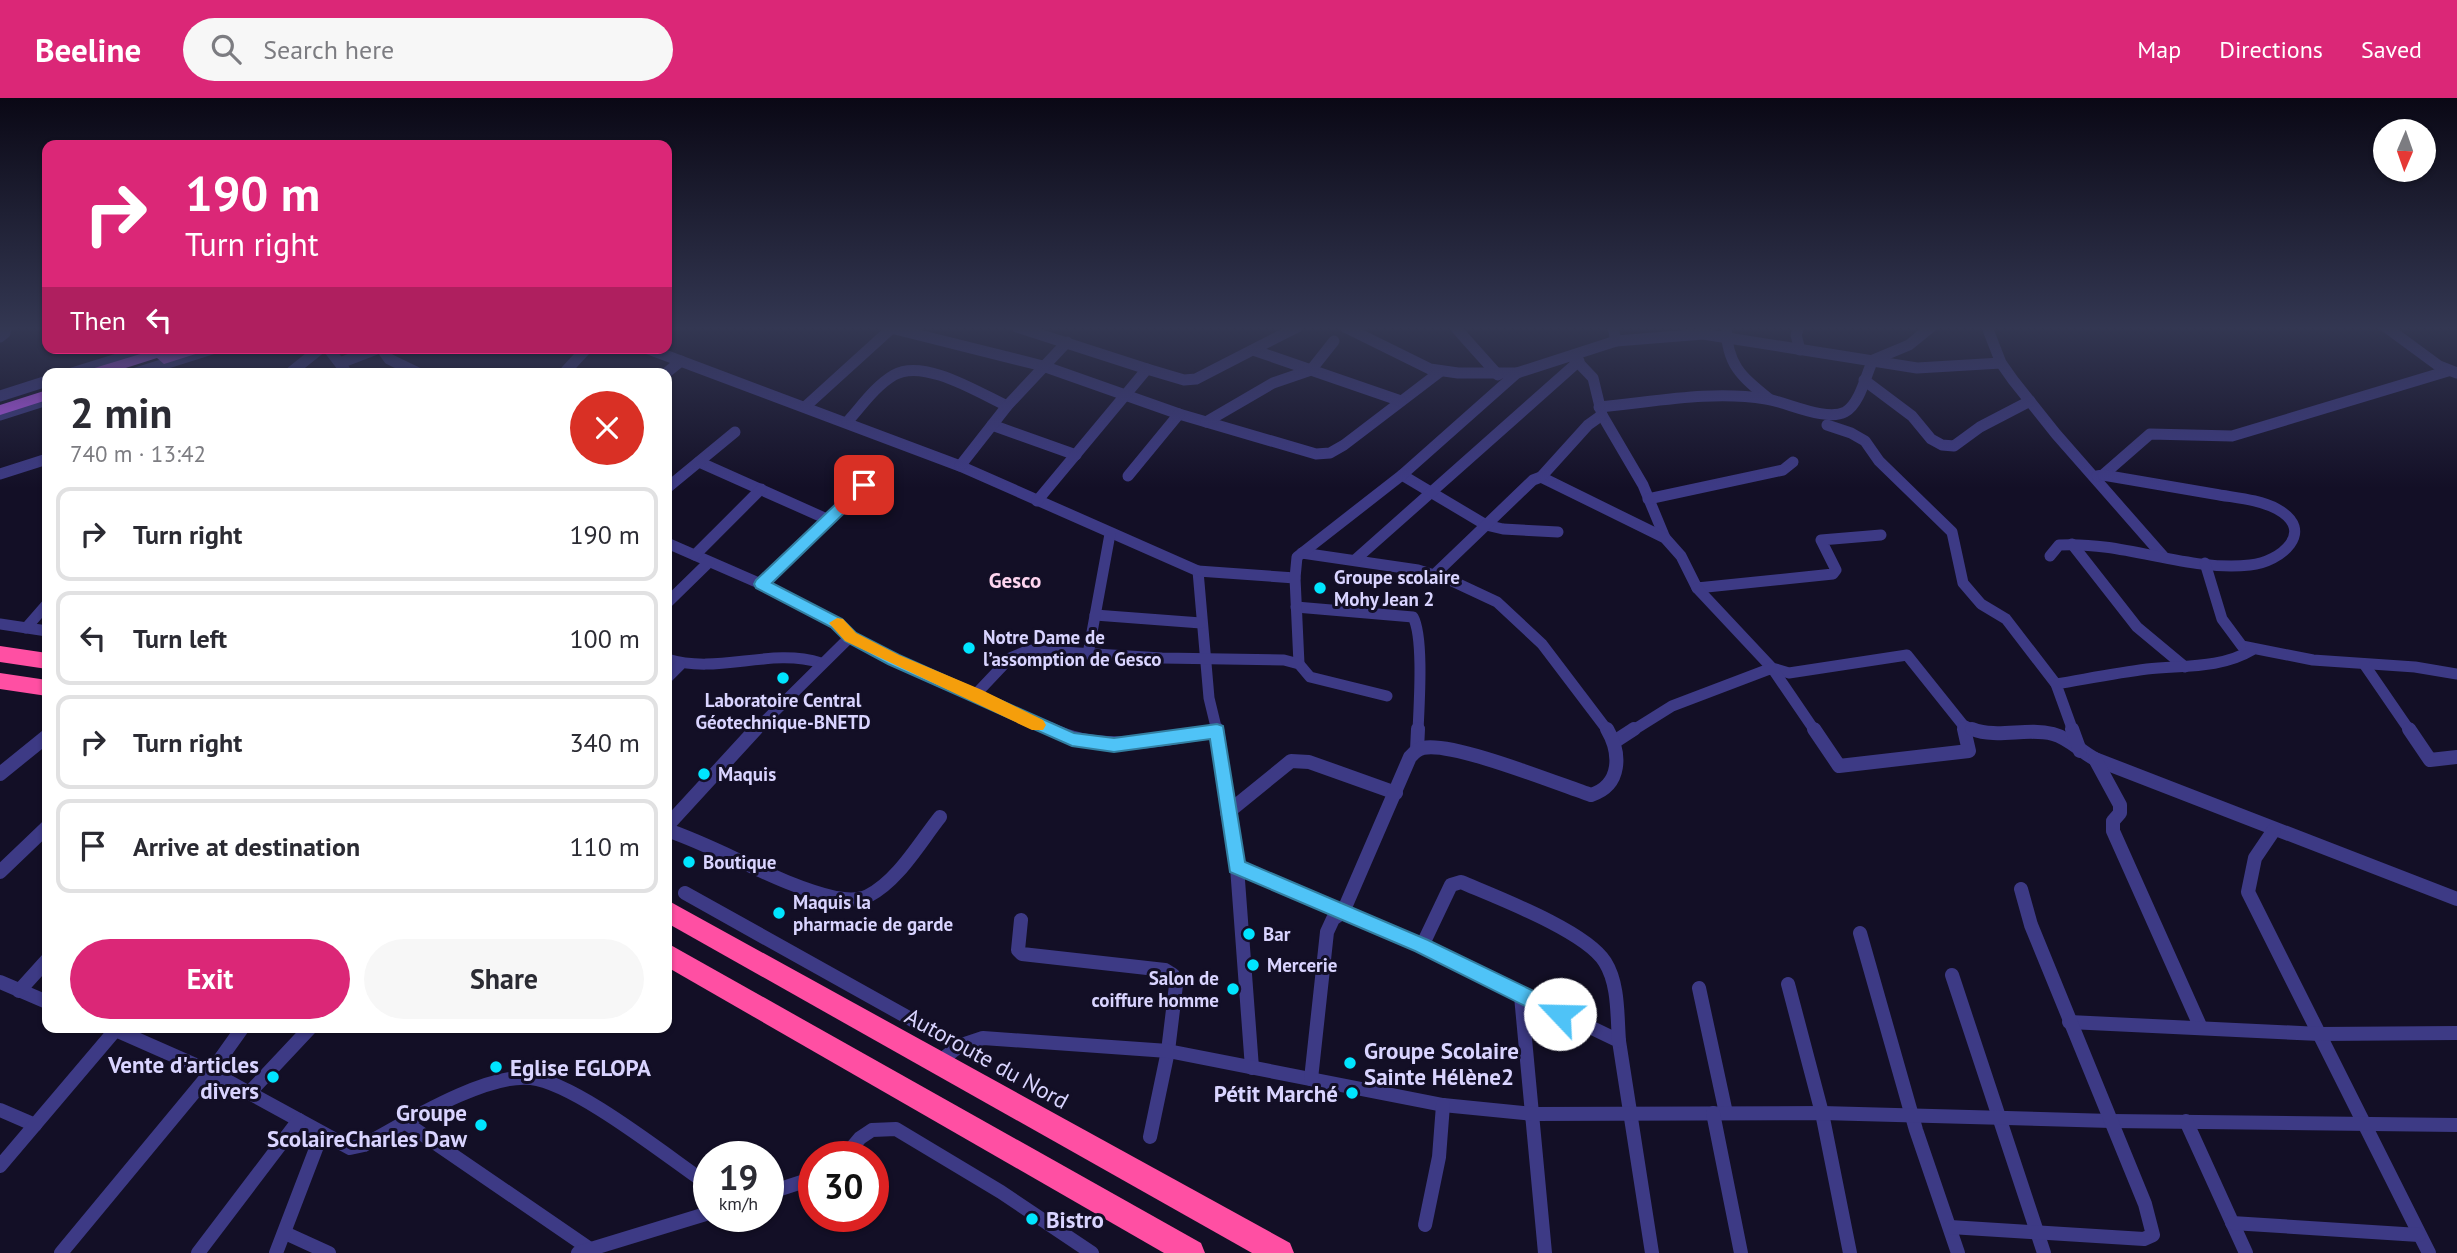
<!DOCTYPE html>
<html lang="en">
<head>
<meta charset="utf-8">
<style>
  :root { --surface:#fff; --page:#f7f7f7; --text:#2b2b33; --muted:#7c7c81; --line:#e1e1e2; --accent:#db2777 }
  body { margin:0; font-family:"PT Sans",sans-serif; background:var(--page); color:var(--text); height:100vh; display:flex; flex-direction:column; font-size:26px; white-space:nowrap }
  * { box-sizing:border-box; margin:0 }
  p { font-size:23px; color:var(--muted) }
  .icon { flex:none; width:38px; height:38px; fill:none; stroke:currentColor; stroke-width:2; stroke-linecap:round; stroke-linejoin:round }
  .map { position:relative; flex:1; overflow:hidden }
  .side { position:absolute; left:42px; top:270px; width:630px; height:665px; display:flex; flex-direction:column; background:var(--surface); border-radius:14px; box-shadow:0 2px 5px #0004 }
  .side>* { flex:none }
  .banner { position:absolute; left:42px; top:42px; width:630px; height:214px; border-radius:14px; box-shadow:0 2px 5px #0004; background:#db2777; color:#fff; overflow:hidden }
  .needle { width:46px; rotate:182deg }
  .buttons { position:absolute; left:2373px; top:21px; display:grid; gap:14px }
  .buttons a { display:grid; place-items:center; width:63px; height:63px; border-radius:50%; background:var(--surface); box-shadow:0 2px 5px #0004; font-size:35px }
  .speed { position:absolute; left:693px; top:1043px; display:flex; gap:14px; font-size:35px; font-weight:700; text-align:center }
  .speed>* { display:grid; place-content:center; width:91px; height:91px; border-radius:50%; background:var(--surface); box-shadow:0 2px 5px #0004; line-height:1 }
  .speed small { font-size:18px; font-weight:400 }
  .speed .limit { border:10px solid #d22; background:#fff; color:#111 }
  .pin { position:absolute; display:grid; place-items:center; width:60px; height:60px; color:#fff; margin:-30px; border-radius:14px; box-shadow:0 4px 10px #0006 }
  .me { position:absolute; width:77px; margin:-38px; rotate:294deg; stroke-linejoin:round; filter:drop-shadow(0 0 5px #0008) }
  .turn { display:flex; align-items:center; gap:24px; height:147px; padding:0 28px; font-size:32px }
  .turn .icon { width:91px; height:91px; stroke-width:2.5 }
  .turn b { display:block; font-size:49px; line-height:60px }
  .then { display:flex; align-items:center; height:66px; padding:0 28px; background:#0003; gap:14px; font-size:26px }
  .round { display:grid; place-items:center; flex:none; width:74px; height:74px; border-radius:37px; background:var(--page) }
  .summary { display:flex; align-items:center; justify-content:space-between; height:119px; padding:0 28px }
  h1 { font-size:42px; font-weight:700; line-height:52px }
  .cta { display:flex; gap:14px; margin-top:auto; padding:14px 28px }
  .cta a { flex:1; height:80px; border-radius:42px; background:var(--accent); color:#fff; font-size:28px; font-weight:700; line-height:80px; text-align:center }
  .cta a+a { background:var(--page); color:var(--text) }
  ul { padding:0; list-style:none }
  li { display:flex; align-items:center; gap:21px; height:94px; margin:0 14px 10px; padding:0 14px; border:4px solid var(--line); border-radius:14px }
  li div { flex:1 }
  li b { display:block; font-size:26px }
  li em { font-style:normal }
  header { display:flex; align-items:center; gap:42px; box-sizing:border-box; height:98px; padding:0 35px; background:var(--accent); color:#fff }
  header strong { font-size:33px }
  nav { display:flex; gap:38px; margin-inline-start:auto; font-size:24px }
  .search { width:490px; height:63px; background:var(--page); display:flex; align-items:center; gap:18px; box-sizing:border-box; padding:0 24px; border-radius:38px; color:var(--muted); font-size:26px }
  .map>svg:first-child { display:block }
  .lines { fill:none; stroke-linecap:round; stroke-linejoin:round }
  .minor-far1 { stroke:#3d3a85; stroke-width:11 }
  .minor { stroke:#3d3a85; stroke-width:14 }
  .primary { fill:#c25bff; fill-rule:evenodd }
  .motorway { fill:#ff4fa3; fill-rule:evenodd }
  .route { fill:#4fc3f7; stroke:#337fa1; stroke-width:2 }
  .slow { fill:#f59e0b }
  .poi-dot { fill:#00e5ff; stroke:#130f26; stroke-width:2.5 }
  .labels { text-anchor:middle; dominant-baseline:central; stroke-width:6; stroke-linejoin:round; paint-order:stroke }
  .poi-label { font-size:19px; font-weight:bold; fill:#d9d4ff; stroke:#130f26; text-anchor:start }
  .neighbourhood-label { font-size:21px; font-weight:bold; fill:#ffd6f0; stroke:#130f26 }
  .near-poi-label { font-size:23px; font-weight:bold; fill:#d9d4ff; stroke:#130f26; text-anchor:start }
  .near-street-label { font-size:23px; fill:#d9d4ff; stroke:#130f26 }
</style>
</head>
<body>
<header>
<strong>Beeline</strong>
<div class="search"><svg class="icon" aria-label="search" viewBox="0 0 24 24"><circle cx="10" cy="10" r="6"/><path d="M15 15l6 6"/></svg>Search here</div>
<nav><a>Map</a><a>Directions</a><a>Saved</a></nav>
</header>
<div class="map">
<svg width="2457" height="1155" viewBox="0 0 2457 1155">
  <rect width="100%" height="100%" fill="#130f26"/>
  <g class="lines">
    <g class="minor-far1">
      <polyline points="1017,229 1147,271"/>
      <polyline points="1345,229 1430,271 1458,275 1517,275"/>
      <polyline points="1455,229 1498,277"/>
      <polyline points="1613,229 1616,243"/>
      <path d="M 1726,229 C 1727,267 1741,278 1769,301"/>
      <polyline points="1799,229 1796,237 1800,252"/>
      <polyline points="1987,229 2001,265 2013,282 2056,336 2163,458"/>
      <polyline points="2386,229 2439,268 2457,275"/>
      <polyline points="891,230 1043,268 1179,316 1316,356 1330,355 1344,347 1441,273"/>
      <polyline points="0,239 5,235 6,229"/>
      <polyline points="328,250 347,275"/>
      <polyline points="387,250 384,254 389,261 418,275"/>
      <polyline points="646,250 960,368 1198,473 1209,600 1217,633"/>
      <polyline points="1253,252 1401,303"/>
      <polyline points="1573,259 1593,280 1602,317 1643,387 1665,440"/>
      <polyline points="340,265 379,250"/>
      <polyline points="72,275 153,250"/>
      <polyline points="136,275 215,250"/>
      <polyline points="290,275 321,250"/>
      <polyline points="564,275 587,250"/>
      <polyline points="666,275 681,263"/>
      <polyline points="1864,282 1912,318 1931,341 1942,347 1954,348 1980,329 2030,303"/>
      <polyline points="0,298 47,283"/>
      <polyline points="806,308 893,229"/>
      <path d="M 1599,309 C 1654,304 1711,292 1766,301 C 1787,304 1826,324 1845,314 C 1860,306 1866,276 1873,262 L 1909,247 L 1931,229"/>
      <polyline points="0,317 47,302"/>
      <path d="M 847,324 C 861,309 875,288 894,277 C 924,260 979,295 1007,308"/>
      <polyline points="1206,324 1273,285 1311,272 1334,243"/>
      <polyline points="992,327 1076,357"/>
      <polyline points="1827,327 1851,335 1865,343 1879,363 1952,434 1963,485 1981,506 2006,521 2056,586"/>
      <polyline points="699,364 829,422"/>
      <polyline points="960,368 1007,308 1067,244"/>
      <polyline points="0,376 47,361"/>
      <polyline points="1402,377 1486,427 1503,431 1558,434"/>
      <polyline points="1128,378 1179,316"/>
      <polyline points="2097,378 2103,377 2150,336 2232,338 2448,273"/>
      <polyline points="1541,379 1665,440 1681,458 1697,490 1833,476 1836,472 1821,442 1881,437"/>
      <polyline points="667,390 735,334"/>
      <polyline points="1648,401 1783,372 1793,364"/>
      <polyline points="1037,403 1147,271 1184,282 1196,281 1297,229"/>
      <polyline points="667,445 761,486 837,525 850,539 893,561 1053,633"/>
      <polyline points="2072,446 2137,529 2185,569"/>
      <polyline points="1302,455 1418,472 1450,482 1497,504 1542,546 1608,633"/>
      <polyline points="695,457 761,391"/>
      <path d="M 2050,458 L 2059,447 C 2125,443 2188,474 2250,467 C 2281,464 2317,433 2277,411 C 2258,401 2235,400 2214,396 C 2177,390 2140,383 2103,377"/>
      <polyline points="1356,461 1579,263"/>
      <polyline points="2205,465 2222,521 2242,548 2313,562 2415,569 2457,576"/>
      <polyline points="1198,473 1295,480"/>
      <polyline points="1435,476 1533,382 1541,379 1588,327 1602,317"/>
      <polyline points="761,486 864,387"/>
      <polyline points="1697,490 1772,570 1789,575 1907,557 1963,627 1976,633"/>
      <polyline points="667,505 709,464"/>
      <path d="M 1296,509 L 1413,519 C 1424,539 1419,608 1418,633"/>
      <polyline points="1095,517 1201,525"/>
      <polyline points="0,526 47,533"/>
      <polyline points="26,530 47,506"/>
      <polyline points="1088,556 1110,436"/>
      <path d="M 667,561 C 719,577 770,549 821,565"/>
      <polyline points="1299,566 1295,480 1297,459 1402,377 1517,275 1616,243 1703,236 1917,270 2001,265"/>
      <polyline points="2364,566 2410,633"/>
      <polyline points="667,580 680,567"/>
      <polyline points="976,596 1010,560 1029,552 1162,560 1284,562 1299,566 1310,579 1387,598"/>
      <polyline points="1963,627 1964,633"/>
      <polyline points="755,633 850,539"/>
      <polyline points="1632,633 1672,608 1772,570 1815,633"/>
      <path d="M 2073,633 L 2056,586 C 2086,581 2116,575 2147,571 C 2182,567 2220,571 2252,552"/>
    </g>
    <g class="minor">
      <path d="M 1050,631 C 1103,657 1161,641 1217,633"/>
      <polyline points="1217,631 1237,769 1252,970"/>
      <polyline points="1814,631 1839,668 1969,653 1964,631"/>
      <path d="M 1972,631 C 1998,641 2026,629 2053,636 C 2069,640 2081,654 2095,661 L 2457,801"/>
      <polyline points="2072,631 2080,653"/>
      <polyline points="2409,631 2430,662 2457,659"/>
      <polyline points="1614,644 1634,631"/>
      <polyline points="1417,652 1418,631"/>
      <polyline points="2095,661 2120,707 2120,715 2113,723 2113,733 2201,930"/>
      <polyline points="0,676 47,638"/>
      <polyline points="1227,715 1291,663 1309,664 1396,695"/>
      <polyline points="667,728 756,631"/>
      <path d="M 667,732 C 723,751 779,787 836,800 C 847,802 858,803 868,798 C 898,783 920,744 940,719"/>
      <polyline points="2274,732 2255,760 2248,794 2429,1155"/>
      <polyline points="1237,769 1422,848 1619,943 1652,1155"/>
      <polyline points="0,774 47,729"/>
      <polyline points="685,795 959,948"/>
      <polyline points="1021,822 1018,852 1022,856 1165,872 1173,877 1176,887 1168,953 1150,1039"/>
      <polyline points="1860,835 1916,1032 1958,1155"/>
      <path d="M 1422,848 L 1451,787 L 1461,784 C 1496,799 1586,833 1605,864 C 1619,886 1617,918 1619,943"/>
      <polyline points="1952,877 2044,1155"/>
      <polyline points="0,884 47,904"/>
      <polyline points="1788,886 1822,1015 1850,1155"/>
      <polyline points="1699,890 1726,1015"/>
      <polyline points="19,893 47,862"/>
      <polyline points="1521,898 1545,1155"/>
      <polyline points="2069,924 2320,936 2457,935"/>
      <path d="M 109,929 L 211,974 L 350,1050 L 364,1047 C 405,1025 485,975 531,980 C 576,985 669,1060 709,1087"/>
      <polyline points="938,965 959,948 983,940 1168,953 1443,1007 1533,1016 1822,1015 2111,1023 2457,1027"/>
      <path d="M 1311,981 L 1327,834 L 1333,821 L 1343,814 L 1410,659 C 1414,655 1417,651 1423,650 C 1452,643 1558,686 1591,697 C 1622,687 1621,655 1607,631"/>
      <polyline points="250,994 311,929"/>
      <polyline points="0,1012 35,1027"/>
      <polyline points="1713,1015 1741,1155"/>
      <polyline points="2186,1023 2246,1155"/>
      <polyline points="406,1025 590,1151"/>
      <polyline points="844,1059 860,1040 872,1032 896,1031 1001,1094 1092,1155"/>
      <polyline points="0,1068 118,929"/>
      <polyline points="768,1095 814,1080"/>
      <polyline points="2232,1125 2419,1137"/>
      <polyline points="1425,1127 1439,1059 1443,1007"/>
      <polyline points="1950,1129 2144,1141 2153,1137 2145,1106 2031,827 2021,791"/>
      <polyline points="285,1135 329,1155"/>
      <polyline points="61,1155 211,974 243,929"/>
      <polyline points="198,1155 299,1022"/>
      <polyline points="276,1155 322,1035"/>
      <polyline points="578,1155 709,1115"/>
    </g>
    <g class="primary">
      <polygon points="160,250 207,250 205,253 164,266 157,260 110,275 86,275 88,272"/>
      <polygon points="47,292 47,302 0,317 0,307"/>
    </g>
    <g class="motorway">
      <polygon points="0,548 47,555 47,571 0,564"/>
      <polygon points="0,575 47,582 47,598 0,591"/>
      <polygon points="667,802 1290,1145 1294,1155 1252,1155 667,825"/>
      <polygon points="667,845 1201,1145 1205,1155 1164,1155 667,869"/>
    </g>
  </g>
  <linearGradient id="sky" x2="0" y2="1"><stop stop-color="#0a0815"/><stop offset="0.59" stop-color="#333752"/><stop offset="1" stop-color="#333752" stop-opacity="0"/></linearGradient>
  <rect width="2457" height="390" fill="url(#sky)"/>
  <polygon class="route" points="864,382 871,387 869,391 772,485 842,521 856,535 899,557 1074,635 1114,640 1217,626 1223,628 1245,764 1428,842 1567,909 1570,916 1567,922 1560,925 1553,922 1415,853 1230,774 1210,641 1114,654 1072,648 888,566 845,543 831,529 756,490 754,486 756,482 859,384"/>
  <polygon class="slow" points="837,520 843,521 856,535 899,557 982,592 1043,622 1046,627 1043,632 1032,632 845,543 829,525"/>
  <g class="poi-dot">
    <circle cx="1320" cy="490" r="7"/>
    <circle cx="969" cy="550" r="7"/>
    <circle cx="783" cy="580" r="7"/>
    <circle cx="704" cy="676" r="7"/>
    <circle cx="689" cy="764" r="7"/>
    <circle cx="779" cy="815" r="7"/>
    <circle cx="1249" cy="836" r="7"/>
    <circle cx="1253" cy="867" r="7"/>
    <circle cx="1233" cy="891" r="7"/>
    <circle cx="1350" cy="965" r="7"/>
    <circle cx="496" cy="969" r="7"/>
    <circle cx="273" cy="979" r="7"/>
    <circle cx="1352" cy="995" r="7"/>
    <circle cx="481" cy="1027" r="7"/>
    <circle cx="1032" cy="1121" r="7"/>
  </g>
  <g class="labels">
    <g class="poi-label">
      <text x="1334" y="479">Groupe scolaire<tspan x="1334" dy="22">Mohy Jean 2</tspan></text>
      <text x="983" y="539">Notre Dame de<tspan x="983" dy="22">l’assomption de Gesco</tspan></text>
      <text x="783" y="602" text-anchor="middle">Laboratoire Central<tspan x="783" dy="22">Géotechnique-BNETD</tspan></text>
      <text x="718" y="676">Maquis</text>
      <text x="703" y="764">Boutique</text>
      <text x="793" y="804">Maquis la<tspan x="793" dy="22">pharmacie de garde</tspan></text>
      <text x="1263" y="836">Bar</text>
      <text x="1267" y="867">Mercerie</text>
      <text x="1219" y="880" text-anchor="end">Salon de<tspan x="1219" dy="22">coiffure homme</tspan></text>
    </g>
    <g class="neighbourhood-label">
      <text x="1015" y="482">Gesco</text>
    </g>
    <g class="near-poi-label">
      <text x="1364" y="952">Groupe Scolaire<tspan x="1364" dy="26">Sainte Hélène2</tspan></text>
      <text x="259" y="966" text-anchor="end">Vente d'articles<tspan x="259" dy="26">divers</tspan></text>
      <text x="510" y="969">Eglise EGLOPA</text>
      <text x="1338" y="995" text-anchor="end">Pétit Marché</text>
      <text x="467" y="1014" text-anchor="end">Groupe<tspan x="467" dy="26">ScolaireCharles Daw</tspan></text>
      <text x="1046" y="1121">Bistro</text>
    </g>
    <g class="near-street-label">
      <text transform="translate(987 960) rotate(29)">Autoroute du Nord</text>
    </g>
  </g>
</svg>
<div class="buttons">
<a><svg class="needle" viewBox="-14 -14 28 28"><path d="M0-13l5 13h-10z" fill="#e53935"/><path d="M0 13l5-13h-10z" fill="#7c7c81"/></svg></a>
</div>
<div class="speed"><div>19<small>km/h</small></div><div class="limit">30</div></div>
<div class="pin" style="left:864px;top:387px;background:#d93025"><svg class="icon" aria-label="arrive" viewBox="0 0 24 24"><path d="M6 21V4h12l-3 4 3 4H6"/></svg></div>
<svg class="me" style="left:1560px;top:916px" viewBox="-20 -20 40 40"><circle r="19" fill="#fff"/><path d="M0-13L10 11 0 6-10 11z" fill="#4fc3f7"/></svg>
<div class="banner">
<div class="turn"><svg class="icon" aria-label="right" viewBox="0 0 24 24"><path d="M7 20v-9h11M14 6l5 5-5 5"/></svg><div><b>190 m</b>Turn right</div></div>
<div class="then">Then<svg class="icon" aria-label="left" viewBox="0 0 24 24"><path d="M17 20v-9H6M10 6l-5 5 5 5"/></svg></div>
</div>
<section class="side">
<div class="summary"><div><h1>2 min</h1><p>740 m · 13:42</p></div><a class="round" style="background:#d93025;color:#fff"><svg class="icon" aria-label="close" viewBox="0 0 24 24"><path d="M6 6l12 12M18 6L6 18"/></svg></a></div>
<ul>
<li><svg class="icon" aria-label="right" viewBox="0 0 24 24"><path d="M7 20v-9h11M14 6l5 5-5 5"/></svg><div><b>Turn right</b></div><em>190 m</em></li>
<li><svg class="icon" aria-label="left" viewBox="0 0 24 24"><path d="M17 20v-9H6M10 6l-5 5 5 5"/></svg><div><b>Turn left</b></div><em>100 m</em></li>
<li><svg class="icon" aria-label="right" viewBox="0 0 24 24"><path d="M7 20v-9h11M14 6l5 5-5 5"/></svg><div><b>Turn right</b></div><em>340 m</em></li>
<li><svg class="icon" aria-label="arrive" viewBox="0 0 24 24"><path d="M6 21V4h12l-3 4 3 4H6"/></svg><div><b>Arrive at destination</b></div><em>110 m</em></li>
</ul>
<div class="cta"><a>Exit</a><a>Share</a></div>
</section>
</div>
</body>
</html>
